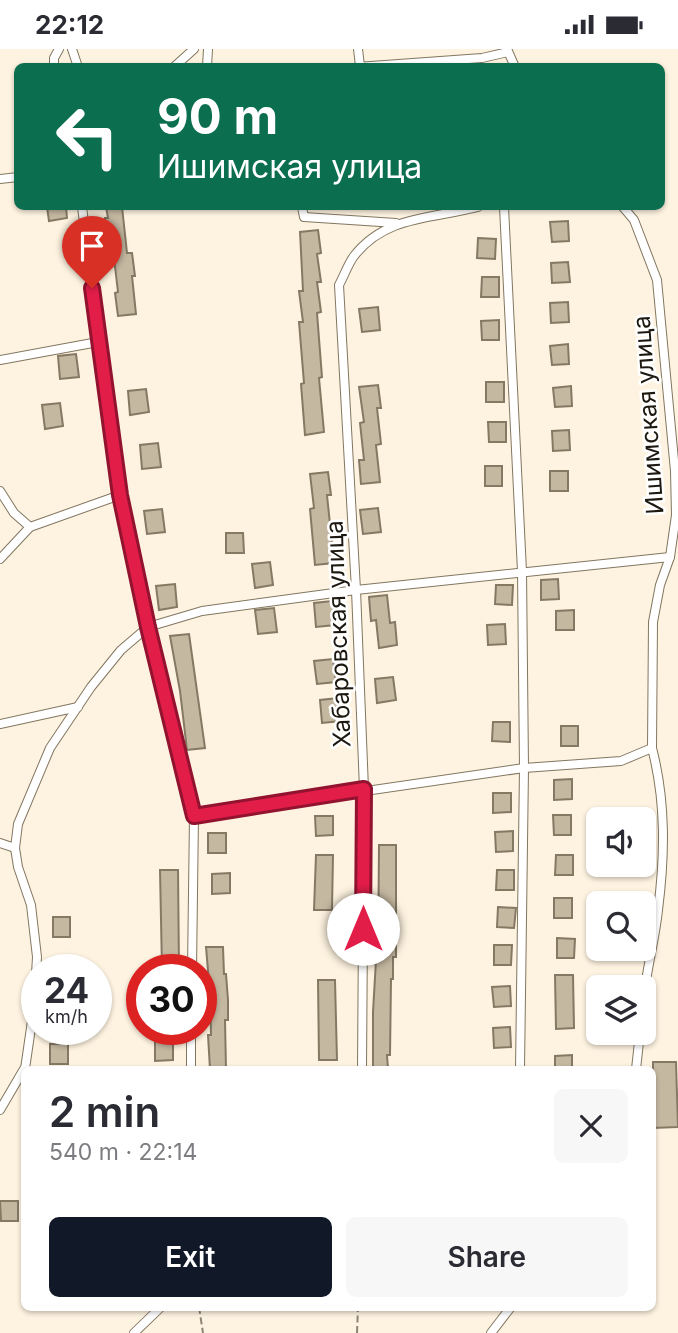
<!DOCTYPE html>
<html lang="en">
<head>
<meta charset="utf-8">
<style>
  :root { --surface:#fff; --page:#f7f7f7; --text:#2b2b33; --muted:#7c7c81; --accent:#111827 }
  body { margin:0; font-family:Inter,sans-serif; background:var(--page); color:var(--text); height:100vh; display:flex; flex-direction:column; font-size:26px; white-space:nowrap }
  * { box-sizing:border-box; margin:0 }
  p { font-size:23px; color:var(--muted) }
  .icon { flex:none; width:38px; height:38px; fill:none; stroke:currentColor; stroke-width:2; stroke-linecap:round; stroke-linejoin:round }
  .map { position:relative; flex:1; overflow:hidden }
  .drawer { position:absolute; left:21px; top:1017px; width:635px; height:245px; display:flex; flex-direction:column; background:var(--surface); border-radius:10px; box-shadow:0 2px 5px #0004 }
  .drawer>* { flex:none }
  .guide { position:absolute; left:14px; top:14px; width:651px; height:147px; border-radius:10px; box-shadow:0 2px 5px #0004; background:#0b6e4f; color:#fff; overflow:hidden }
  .tools { position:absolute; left:586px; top:758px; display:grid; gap:14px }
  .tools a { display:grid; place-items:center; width:70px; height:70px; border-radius:10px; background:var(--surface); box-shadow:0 2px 5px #0004; font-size:35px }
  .speed { position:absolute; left:21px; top:905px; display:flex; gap:14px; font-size:35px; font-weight:700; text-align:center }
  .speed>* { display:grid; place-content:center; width:91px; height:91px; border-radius:50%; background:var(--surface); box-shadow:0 2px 5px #0004; line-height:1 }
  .speed small { font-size:18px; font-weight:400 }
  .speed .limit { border:10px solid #d22; background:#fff; color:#111 }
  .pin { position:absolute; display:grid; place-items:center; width:60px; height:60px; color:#fff; margin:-72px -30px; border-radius:50% 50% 50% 0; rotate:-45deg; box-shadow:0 0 7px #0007 }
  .pin .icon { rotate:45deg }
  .me { position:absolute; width:77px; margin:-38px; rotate:0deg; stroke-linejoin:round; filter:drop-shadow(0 0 5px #0008) }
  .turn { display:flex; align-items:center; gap:24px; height:147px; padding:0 28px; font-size:32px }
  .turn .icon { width:91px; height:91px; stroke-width:2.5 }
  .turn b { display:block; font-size:49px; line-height:60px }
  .round { display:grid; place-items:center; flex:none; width:74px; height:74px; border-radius:10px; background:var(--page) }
  .overview { display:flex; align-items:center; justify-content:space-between; height:119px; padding:0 28px }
  h1 { font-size:42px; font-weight:600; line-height:52px }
  .cta { display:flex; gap:14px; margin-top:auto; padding:14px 28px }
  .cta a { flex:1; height:80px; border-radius:10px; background:var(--accent); color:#fff; font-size:28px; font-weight:600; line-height:80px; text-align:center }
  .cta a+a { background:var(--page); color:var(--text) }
  .status { display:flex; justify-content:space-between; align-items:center; height:49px; padding:0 35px; background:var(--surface); direction:ltr }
  .status svg { height:19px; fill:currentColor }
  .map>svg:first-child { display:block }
  .building { fill:#c5b8a1; stroke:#857964; stroke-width:2 }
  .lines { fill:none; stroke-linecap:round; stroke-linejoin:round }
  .street-casing { stroke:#827660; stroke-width:10 }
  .path { stroke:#8c8477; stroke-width:2; stroke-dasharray:7 3.5; stroke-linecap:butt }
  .street { stroke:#fff; stroke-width:8 }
  .route-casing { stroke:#92132f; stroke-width:18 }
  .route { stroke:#e11d48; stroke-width:12 }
  .labels { text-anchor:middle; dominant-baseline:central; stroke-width:5; stroke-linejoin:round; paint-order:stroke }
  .street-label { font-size:24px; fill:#1c170f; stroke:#fff }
</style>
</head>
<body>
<div class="status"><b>22:12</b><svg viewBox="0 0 49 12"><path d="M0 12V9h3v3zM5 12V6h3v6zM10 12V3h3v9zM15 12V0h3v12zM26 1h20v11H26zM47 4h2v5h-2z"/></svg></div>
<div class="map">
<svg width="678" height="1284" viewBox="0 0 678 1284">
  <rect width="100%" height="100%" fill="#fef3e0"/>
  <g class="building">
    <polygon points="47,158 66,158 67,169 49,172"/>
    <polygon points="106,158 122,158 127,204 132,204 135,227 132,227 136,265 118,267 115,244 118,243 112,192 107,193 105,169 108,169"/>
    <polygon points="568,172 569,192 552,193 550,173"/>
    <polygon points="318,181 321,204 317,205 321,233 317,233 321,263 317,264 322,328 319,329 324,383 305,386 301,335 304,334 299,273 303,273 299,242 303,242 300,183"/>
    <polygon points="478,189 496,190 495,210 477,209"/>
    <polygon points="568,213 570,233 552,234 551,214"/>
    <polygon points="482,228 499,228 499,248 481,248"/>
    <polygon points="568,253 569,273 551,274 550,254"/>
    <polygon points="378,258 380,281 362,283 359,260"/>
    <polygon points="499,271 499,291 482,291 481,272"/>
    <polygon points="568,295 569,315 552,316 550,297"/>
    <polygon points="76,305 79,328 60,330 58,307"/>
    <rect x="486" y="333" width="18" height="20"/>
    <polygon points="378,336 381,359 377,359 381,395 376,396 380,433 361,435 359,411 364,411 360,374 364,373 359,338"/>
    <polygon points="571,337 572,357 555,358 553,339"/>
    <polygon points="146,340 149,363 130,366 128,342"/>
    <polygon points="60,354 63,377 45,380 42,356"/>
    <polygon points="488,373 506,373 506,393 489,393"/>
    <polygon points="569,381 570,401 553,402 552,382"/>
    <polygon points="158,394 161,418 142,420 140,396"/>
    <rect x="485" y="417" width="17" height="20"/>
    <rect x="550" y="422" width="18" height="20"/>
    <polygon points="328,423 331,446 327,446 334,514 315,516 310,460 314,459 310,425"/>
    <polygon points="378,459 381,483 363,485 360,461"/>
    <polygon points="162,460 165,483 147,485 144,462"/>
    <polygon points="226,484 243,484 244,504 226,504"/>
    <polygon points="270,513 273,536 255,539 252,515"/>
    <polygon points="558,530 559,550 541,551 541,531"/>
    <polygon points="175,535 177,558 159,561 156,537"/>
    <polygon points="496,536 513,536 512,556 495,555"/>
    <polygon points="387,546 390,574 395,573 397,596 379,599 376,571 371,572 369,548"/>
    <polygon points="332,552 335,576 316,578 314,554"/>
    <polygon points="274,559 277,583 258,585 255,561"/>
    <polygon points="574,561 574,581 556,581 556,562"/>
    <polygon points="505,575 506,595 488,596 487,576"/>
    <polygon points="189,585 205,699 187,701 180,642 170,587"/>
    <polygon points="333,610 336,633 317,635 314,612"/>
    <polygon points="393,628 396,651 377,654 375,630"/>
    <polygon points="338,649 341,672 322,674 320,651"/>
    <polygon points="493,673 510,673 510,693 492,692"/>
    <rect x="561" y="677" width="17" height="20"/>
    <polygon points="572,730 572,750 554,751 554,731"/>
    <polygon points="493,744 511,744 511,763 493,764"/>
    <polygon points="553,766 571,766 571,786 554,786"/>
    <polygon points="315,767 333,767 333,786 316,787"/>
    <polygon points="513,782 513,802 496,803 495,783"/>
    <rect x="208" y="784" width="18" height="20"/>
    <polygon points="379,796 396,796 396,908 393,908 393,930 391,930 390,1006 387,1006 388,1020 373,1020 373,963 376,911 378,911"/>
    <polygon points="316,806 333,806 332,861 314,861"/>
    <polygon points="556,806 573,806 573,826 555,826"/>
    <polygon points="160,821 178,821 179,920 162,920"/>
    <polygon points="497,821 514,821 514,841 496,841"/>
    <polygon points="230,824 230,844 212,845 212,825"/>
    <rect x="554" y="849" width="18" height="20"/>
    <polygon points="498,858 516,859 514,879 497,878"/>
    <rect x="53" y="868" width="17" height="20"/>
    <polygon points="557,889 575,890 574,909 557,909"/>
    <polygon points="494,896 512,896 511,916 494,916"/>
    <polygon points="206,898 223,898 224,925 226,925 228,951 228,971 225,971 226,1020 210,1020 208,986 211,986 210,945"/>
    <polygon points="53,910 70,910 71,920 53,920"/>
    <polygon points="555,926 573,926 574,979 556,980"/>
    <polygon points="318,931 335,931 337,1011 319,1011"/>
    <polygon points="510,937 511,957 494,958 492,938"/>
    <polygon points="510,978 511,998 494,999 493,979"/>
    <polygon points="155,992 173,992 173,1011 155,1012"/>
    <rect x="50" y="995" width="18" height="20"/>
    <polygon points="572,1006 572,1020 555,1020 555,1007"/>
    <polygon points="653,1013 676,1013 678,1078 653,1079"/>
    <polygon points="0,1152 18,1152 18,1172 1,1172"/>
  </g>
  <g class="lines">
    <g class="street-casing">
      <g id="street">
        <polyline points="72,0 78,18"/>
        <polyline points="358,0 360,17"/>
        <polyline points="507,0 515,18"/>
        <polyline points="54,18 54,9 59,0"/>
        <polyline points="174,18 194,0"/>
        <polyline points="207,18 208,0"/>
        <polyline points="357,18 482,9 508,3"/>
        <polyline points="0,130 18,128"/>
        <polyline points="82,158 120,446 148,578 194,767 192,920"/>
        <polyline points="302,158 304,168 396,174"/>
        <polyline points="504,158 522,522 524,719 520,1020"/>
        <polyline points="0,311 98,293"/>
        <polyline points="0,442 14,464 30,478"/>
        <polyline points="0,510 30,478 120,446"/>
        <polyline points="0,675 78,658"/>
        <polyline points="194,767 524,719 621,712 652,699 653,573 660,536 670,508 676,466 675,422 657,231 634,171 623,158"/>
        <polyline points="0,794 15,799"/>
        <path d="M 644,947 C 647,918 655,890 658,861 C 665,806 666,753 652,699"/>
        <polyline points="25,1020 34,958 37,908 31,856 18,818 15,799 18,775 50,699 91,638 121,601 148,578 202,562 356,541 670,508"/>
        <polyline points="191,1020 191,980"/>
        <path d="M 362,1020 L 364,740 L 356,541 L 339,236 C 344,227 348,215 354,207 C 386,166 432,170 478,158"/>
        <polyline points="636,1020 640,984"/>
        <polyline points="0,1061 24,1020"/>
        <polyline points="134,1284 161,1258"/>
        <polyline points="491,1284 511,1258"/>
      </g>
    </g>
    <g class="path">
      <polyline points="199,1258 203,1284"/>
      <polyline points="357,1284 358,1258"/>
    </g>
    <use href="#street" class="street"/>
  </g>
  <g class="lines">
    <g class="route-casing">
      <polyline id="route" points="92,239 120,446 148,578 194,767 364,740 363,880"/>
    </g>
    <use href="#route" class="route"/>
  </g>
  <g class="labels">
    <g class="street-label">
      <text transform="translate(648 366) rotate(-94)">Ишимская улица</text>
      <text transform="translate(338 585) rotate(-92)">Хабаровская улица</text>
    </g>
  </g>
</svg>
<div class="tools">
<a><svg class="icon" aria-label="sound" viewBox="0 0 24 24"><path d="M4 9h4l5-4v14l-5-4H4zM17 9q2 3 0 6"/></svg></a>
<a><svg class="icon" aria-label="search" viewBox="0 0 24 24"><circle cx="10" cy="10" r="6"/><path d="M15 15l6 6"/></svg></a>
<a><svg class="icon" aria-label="layers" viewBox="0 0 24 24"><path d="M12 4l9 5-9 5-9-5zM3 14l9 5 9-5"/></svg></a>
</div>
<div class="speed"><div>24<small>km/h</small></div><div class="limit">30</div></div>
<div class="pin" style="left:92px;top:239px;background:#d93025"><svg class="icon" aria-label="arrive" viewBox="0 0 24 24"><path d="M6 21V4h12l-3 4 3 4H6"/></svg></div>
<svg class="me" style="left:363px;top:880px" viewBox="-20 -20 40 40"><circle r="19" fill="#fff"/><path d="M0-13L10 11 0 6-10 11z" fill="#e11d48"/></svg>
<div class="guide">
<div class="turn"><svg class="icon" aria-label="left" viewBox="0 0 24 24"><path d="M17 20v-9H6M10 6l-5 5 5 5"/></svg><div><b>90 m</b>Ишимская улица</div></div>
</div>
<section class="drawer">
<div class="overview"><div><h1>2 min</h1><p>540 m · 22:14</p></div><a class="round"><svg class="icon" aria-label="close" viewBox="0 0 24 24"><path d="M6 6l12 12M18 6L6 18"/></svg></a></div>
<div class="cta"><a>Exit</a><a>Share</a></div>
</section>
</div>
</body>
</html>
